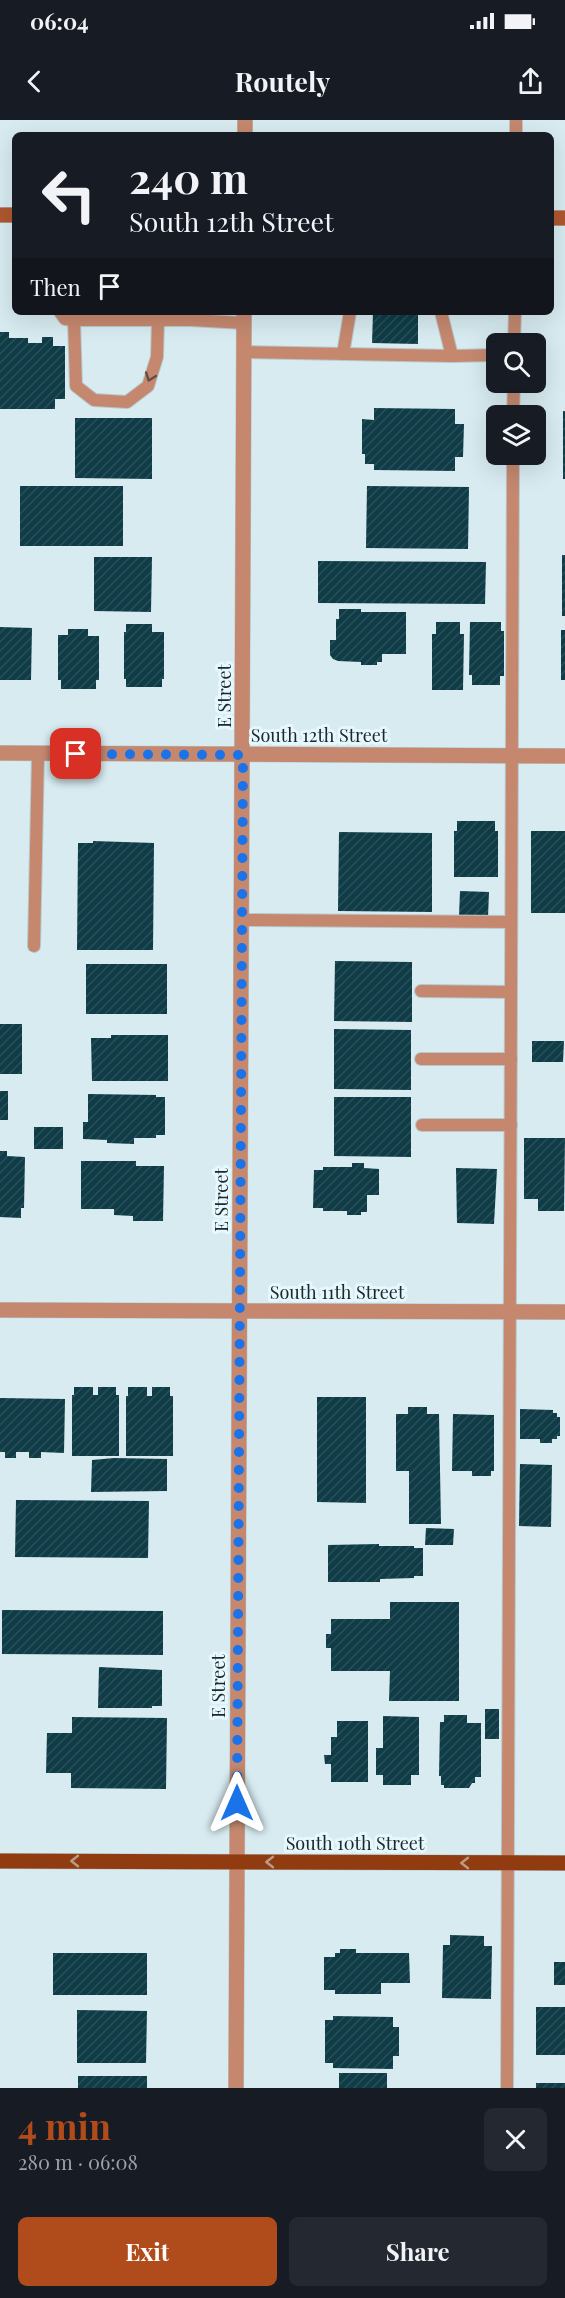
<!DOCTYPE html>
<html lang="en">
<head>
<meta charset="utf-8">
<style>
  :root { --surface:#171b24; --page:#242831; --text:#f1f3f6; --muted:#9ea1a6; --accent:#b04b1b }
  body { margin:0; font-family:"Playfair Display",serif; background:var(--page); color:var(--text); height:100vh; display:flex; flex-direction:column; font-size:22px; white-space:nowrap }
  * { box-sizing:border-box; margin:0 }
  p { font-size:20px; color:var(--muted) }
  .icon { flex:none; width:33px; height:33px; fill:none; stroke:currentColor; stroke-width:2; stroke-linecap:round; stroke-linejoin:round }
  .map { position:relative; height:1968px; overflow:hidden }
  .details { display:flex; flex-direction:column; background:var(--surface); flex:1 }
  .details>* { flex:none }
  .hud { position:absolute; left:12px; top:12px; width:542px; height:183px; border-radius:9px; box-shadow:0 6px 24px #0002; background:#171b24; color:var(--text); overflow:hidden }
  .buttons { position:absolute; left:486px; top:213px; display:grid; gap:12px }
  .buttons a { display:grid; place-items:center; width:60px; height:60px; border-radius:9px; background:var(--surface); box-shadow:0 6px 24px #0002; font-size:30px }
  .pin { position:absolute; display:grid; place-items:center; width:51px; height:51px; color:#fff; margin:-26px; border-radius:12px; box-shadow:0 3px 9px #0006 }
  .me { position:absolute; width:66px; margin:-33px; rotate:0deg; stroke-linejoin:round; filter:drop-shadow(0 0 4px #0008) }
  .turn { display:flex; align-items:center; gap:21px; height:126px; padding:0 18px; font-size:27px }
  .turn .icon { width:78px; height:78px; stroke-width:2.5 }
  .turn b { display:block; font-size:42px; line-height:51px }
  .then { display:flex; align-items:center; height:57px; padding:0 18px; background:#0003; gap:12px; font-size:22px }
  .round { display:grid; place-items:center; flex:none; width:63px; height:63px; border-radius:9px; background:var(--page) }
  .headline { display:flex; align-items:center; justify-content:space-between; height:102px; padding:0 18px }
  h1 { font-size:36px; font-weight:700; line-height:45px; color:var(--accent) }
  .action { display:flex; gap:12px; margin-top:auto; padding:12px 18px }
  .action a { flex:1; height:69px; border-radius:9px; background:var(--accent); color:#fff; font-size:24px; font-weight:700; line-height:69px; text-align:center }
  .action a+a { background:var(--page); color:var(--text) }
  .status { display:flex; justify-content:space-between; align-items:center; height:42px; padding:0 30px; background:var(--surface); direction:ltr }
  .status svg { height:16px; fill:currentColor }
  header { display:flex; justify-content:space-between; align-items:center; height:78px; padding:0 18px; background:var(--surface); font-size:27px; font-weight:700 }
  .map>svg:first-child { display:block }
  .building { fill:url(#building-hatch) }
  .lines { fill:none; stroke-linecap:round; stroke-linejoin:round }
  .service-casing { stroke:#b6c8cc; stroke-width:14 }
  .minor-casing { stroke:#b6c8cc; stroke-width:16 }
  .secondary-casing { stroke:#b6c8cc; stroke-width:16 }
  .primary-casing { stroke:#b6c8cc; stroke-width:16 }
  .service { stroke:#c5886f; stroke-width:12 }
  .minor { stroke:#c5886f; stroke-width:15 }
  .secondary { stroke:#af5730; stroke-width:15 }
  .primary { stroke:#913b11; stroke-width:15 }
  .oneway { stroke:#624e45 }
  .oneway2 { stroke:#ba9a88 }
  .route { stroke:#1a73e8; stroke-width:10; stroke-dasharray:0 18 }
  .labels { text-anchor:middle; dominant-baseline:central; stroke-width:6; stroke-linejoin:round; paint-order:stroke }
  .street-label { font-size:18px; fill:#202729; stroke:#e4f8fe }
</style>
</head>
<body>
<div class="status"><b>06:04</b><svg viewBox="0 0 49 12"><path d="M0 12V9h3v3zM5 12V6h3v6zM10 12V3h3v9zM15 12V0h3v12zM26 1h20v11H26zM47 4h2v5h-2z"/></svg></div>
<header><svg class="icon" aria-label="back" viewBox="0 0 24 24"><path d="M15 5l-7 7 7 7"/></svg>Routely<svg class="icon" aria-label="share" viewBox="0 0 24 24"><path d="M12 15V3M7 8l5-5 5 5M5 13v7h14v-7"/></svg></header>
<div class="map">
<svg width="565" height="1968" viewBox="0 0 565 1968">
  <defs>
    <pattern id="building-hatch" width="6" height="6" patternUnits="userSpaceOnUse" patternTransform="scale(1.5)"><rect width="6" height="6" fill="#0f3c46"/><path d="M-1 1l2-2M0 6l6-6M5 7l2-2" fill="none" stroke="#295058"/></pattern>
  </defs>
  <rect width="100%" height="100%" fill="#d7ebf0"/>
  <g class="building">
    <polygon points="373,192 418,192 418,224 372,223"/>
    <polygon points="0,212 9,212 9,218 28,218 28,223 42,223 42,217 53,217 53,226 65,226 65,279 55,279 55,289 0,289"/>
    <polygon points="374,288 455,289 455,304 464,304 463,337 455,337 455,351 374,350 374,344 365,344 365,334 362,334 362,299 374,300"/>
    <rect x="563" y="291" width="2" height="68"/>
    <polygon points="75,298 152,298 152,359 75,358"/>
    <rect x="20" y="366" width="103" height="60"/>
    <polygon points="367,366 469,367 468,429 366,428"/>
    <rect x="562" y="435" width="3" height="61"/>
    <polygon points="94,437 152,437 151,492 94,491"/>
    <polygon points="318,441 486,442 485,484 318,483"/>
    <polygon points="339,489 361,489 361,492 406,492 406,534 382,534 382,542 377,542 377,545 361,545 361,542 338,541 333,539 330,535 330,520 336,520 336,499 339,499"/>
    <polygon points="436,502 460,502 460,514 464,514 463,570 432,570 432,514 436,514"/>
    <polygon points="470,502 501,502 501,511 504,511 504,556 500,556 500,565 472,565 472,555 469,555"/>
    <polygon points="126,504 152,504 152,512 164,512 164,559 162,559 162,567 126,567 126,559 124,559 124,512 126,512"/>
    <polygon points="0,507 32,508 31,560 0,560"/>
    <polygon points="68,509 88,509 88,516 99,516 99,560 96,560 96,569 61,569 61,560 58,560 58,515 68,515"/>
    <rect x="561" y="510" width="4" height="50"/>
    <polygon points="457,701 495,701 495,711 498,711 498,757 454,757 454,711 457,711"/>
    <rect x="531" y="711" width="34" height="82"/>
    <polygon points="339,712 432,713 432,792 338,791"/>
    <polygon points="93,721 154,723 153,830 77,830 78,723 93,723"/>
    <polygon points="460,771 489,772 488,797 459,796"/>
    <polygon points="335,841 412,842 412,902 334,901"/>
    <rect x="86" y="844" width="81" height="50"/>
    <rect x="0" y="904" width="22" height="50"/>
    <polygon points="334,909 411,910 411,970 334,969"/>
    <polygon points="111,915 168,915 168,961 92,961 91,918 111,918"/>
    <polygon points="532,921 564,921 563,942 532,942"/>
    <rect x="0" y="971" width="8" height="29"/>
    <polygon points="88,974 156,975 156,977 165,977 165,1015 156,1015 156,1018 134,1018 134,1024 107,1023 107,1020 83,1019 83,1002 88,1002"/>
    <polygon points="334,977 411,977 411,1037 334,1036"/>
    <rect x="34" y="1007" width="29" height="22"/>
    <polygon points="524,1018 565,1018 564,1091 538,1091 538,1079 524,1079"/>
    <polygon points="0,1031 7,1031 7,1036 25,1037 24,1088 21,1088 21,1098 0,1097"/>
    <polygon points="81,1041 136,1041 136,1046 164,1046 163,1101 133,1101 133,1096 114,1095 114,1089 81,1089"/>
    <polygon points="352,1043 364,1043 364,1048 379,1049 379,1075 367,1075 367,1092 361,1092 361,1095 347,1095 347,1091 323,1091 323,1088 313,1088 314,1050 323,1050 323,1047 352,1047"/>
    <polygon points="456,1048 497,1049 494,1104 457,1103"/>
    <polygon points="74,1267 93,1267 93,1275 98,1275 98,1267 116,1267 116,1275 119,1275 119,1336 72,1336 72,1275 74,1275"/>
    <polygon points="128,1267 147,1267 147,1276 152,1276 152,1267 170,1267 170,1276 173,1276 173,1336 126,1336 126,1276 128,1276"/>
    <polygon points="317,1277 366,1277 366,1383 317,1382"/>
    <polygon points="0,1278 65,1279 64,1333 41,1332 41,1338 29,1338 29,1332 16,1332 16,1338 5,1338 5,1332 0,1332"/>
    <polygon points="408,1287 427,1287 427,1294 439,1294 441,1404 409,1404 409,1351 396,1351 396,1294 408,1294"/>
    <polygon points="520,1289 553,1290 553,1293 557,1293 557,1297 560,1297 560,1316 557,1316 557,1319 552,1319 552,1323 540,1323 540,1319 520,1319"/>
    <polygon points="453,1294 494,1295 494,1351 491,1351 491,1356 472,1356 472,1351 452,1351"/>
    <polygon points="114,1338 167,1339 167,1371 91,1372 92,1340"/>
    <polygon points="520,1344 552,1345 551,1407 519,1406"/>
    <polygon points="16,1380 149,1381 148,1438 15,1437"/>
    <polygon points="426,1408 454,1409 453,1425 425,1425"/>
    <polygon points="379,1424 379,1426 414,1426 414,1428 423,1428 423,1456 414,1456 414,1458 380,1459 380,1462 328,1462 328,1425"/>
    <polygon points="390,1482 459,1482 459,1581 389,1581 390,1551 331,1551 331,1528 326,1528 326,1514 331,1514 331,1499 390,1499"/>
    <polygon points="2,1490 163,1491 163,1535 2,1534"/>
    <polygon points="99,1547 162,1550 162,1586 152,1586 152,1588 98,1588"/>
    <rect x="485" y="1589" width="14" height="30"/>
    <polygon points="444,1595 467,1595 467,1603 481,1603 481,1657 475,1657 475,1663 472,1663 469,1668 444,1668 444,1665 441,1665 441,1656 439,1656 440,1602 444,1602"/>
    <polygon points="383,1596 419,1597 419,1655 411,1655 411,1665 383,1665 383,1655 376,1655 376,1628 383,1628"/>
    <polygon points="72,1597 167,1598 166,1669 71,1668 71,1653 46,1653 47,1613 72,1613"/>
    <polygon points="337,1601 368,1601 368,1662 331,1662 331,1644 325,1644 324,1635 331,1635 331,1617 337,1617"/>
    <polygon points="450,1815 484,1816 484,1826 492,1826 491,1879 442,1878 443,1825 450,1825"/>
    <polygon points="340,1829 356,1829 356,1833 409,1833 410,1863 381,1863 381,1874 335,1874 335,1870 324,1870 324,1837 335,1837 335,1833 340,1833"/>
    <rect x="53" y="1833" width="94" height="42"/>
    <rect x="554" y="1842" width="11" height="23"/>
    <rect x="536" y="1887" width="29" height="48"/>
    <polygon points="77,1890 147,1891 146,1943 77,1943"/>
    <polygon points="333,1896 393,1897 393,1907 399,1907 399,1936 393,1936 393,1949 333,1948 333,1943 325,1943 325,1900 333,1900"/>
    <rect x="339" y="1953" width="48" height="15"/>
    <rect x="78" y="1956" width="69" height="12"/>
    <rect x="536" y="1963" width="29" height="5"/>
  </g>
  <g class="lines">
    <g class="service-casing">
      <g id="service">
        <polyline points="516,15 516,0"/>
        <polyline points="60,192 65,199 74,200 191,200 244,203"/>
        <polyline points="441,192 452,236"/>
        <polyline points="74,200 76,266 94,280 127,282 148,266 157,237 158,200"/>
        <polyline points="514,224 515,192"/>
        <polyline points="244,232 452,236 496,235"/>
        <polyline points="343,234 350,192"/>
        <polyline points="513,296 514,262"/>
        <polyline points="242,800 511,802"/>
        <polyline points="34,826 38,634"/>
        <polyline points="421,871 511,872"/>
        <polyline points="421,939 511,939"/>
        <polyline points="422,1005 511,1005"/>
        <polyline points="507,1968 513,334"/>
      </g>
    </g>
    <g class="minor-casing">
      <g id="minor">
        <polyline points="245,0 245,15"/>
        <polyline points="0,633 565,636"/>
        <polyline points="0,1190 565,1192"/>
        <polyline points="236,1968 244,192"/>
      </g>
    </g>
    <g class="secondary-casing">
      <g id="secondary">
        <polyline points="0,95 15,95"/>
        <polyline points="550,98 565,98"/>
      </g>
    </g>
    <g class="primary-casing">
      <polyline id="primary" points="0,1741 565,1743"/>
    </g>
    <use href="#service" class="service"/>
    <use href="#minor" class="minor"/>
    <use href="#secondary" class="secondary"/>
    <use href="#primary" class="primary"/>
  </g>
  <defs><path id="oneway-chevron" d="M-2-3.5L2.5 0L-2 3.5" fill="none" stroke-width="1.6" stroke-linecap="round" stroke-linejoin="round" transform="scale(1.5)"/></defs>
  <use class="oneway" href="#oneway-chevron" transform="translate(150 257) rotate(110)"/>
  <g class="oneway2">
    <use href="#oneway-chevron" transform="translate(75 1741) rotate(-180)"/>
    <use href="#oneway-chevron" transform="translate(270 1742) rotate(-180)"/>
    <use href="#oneway-chevron" transform="translate(465 1743) rotate(-180)"/>
  </g>
  <g class="lines">
    <polyline class="route" points="76,634 243,635 237,1683"/>
  </g>
  <g class="labels">
    <g class="street-label">
      <text transform="translate(224 576) rotate(-90)">E Street</text>
      <text x="319" y="615">South 12th Street</text>
      <text transform="translate(221 1080) rotate(-90)">E Street</text>
      <text x="337" y="1172">South 11th Street</text>
      <text transform="translate(218 1566) rotate(-90)">E Street</text>
      <text x="355" y="1723">South 10th Street</text>
    </g>
  </g>
</svg>
<div class="buttons">
<a><svg class="icon" aria-label="search" viewBox="0 0 24 24"><circle cx="10" cy="10" r="6"/><path d="M15 15l6 6"/></svg></a>
<a><svg class="icon" aria-label="layers" viewBox="0 0 24 24"><path d="M12 4l9 5-9 5-9-5zM3 14l9 5 9-5"/></svg></a>
</div>
<div class="pin" style="left:76px;top:634px;background:#d93025"><svg class="icon" aria-label="arrive" viewBox="0 0 24 24"><path d="M6 21V4h12l-3 4 3 4H6"/></svg></div>
<svg class="me" style="left:237px;top:1683px" viewBox="-20 -20 40 40"><path d="M0-17L14 15 0 8-14 15z" fill="#1a73e8" stroke="#fff" stroke-width="4"/></svg>
<div class="hud">
<div class="turn"><svg class="icon" aria-label="left" viewBox="0 0 24 24"><path d="M17 20v-9H6M10 6l-5 5 5 5"/></svg><div><b>240 m</b>South 12th Street</div></div>
<div class="then">Then<svg class="icon" aria-label="arrive" viewBox="0 0 24 24"><path d="M6 21V4h12l-3 4 3 4H6"/></svg></div>
</div>
</div>
<section class="details">
<div class="headline"><div><h1>4 min</h1><p>280 m · 06:08</p></div><a class="round"><svg class="icon" aria-label="close" viewBox="0 0 24 24"><path d="M6 6l12 12M18 6L6 18"/></svg></a></div>
<div class="action"><a>Exit</a><a>Share</a></div>
</section>
</body>
</html>
